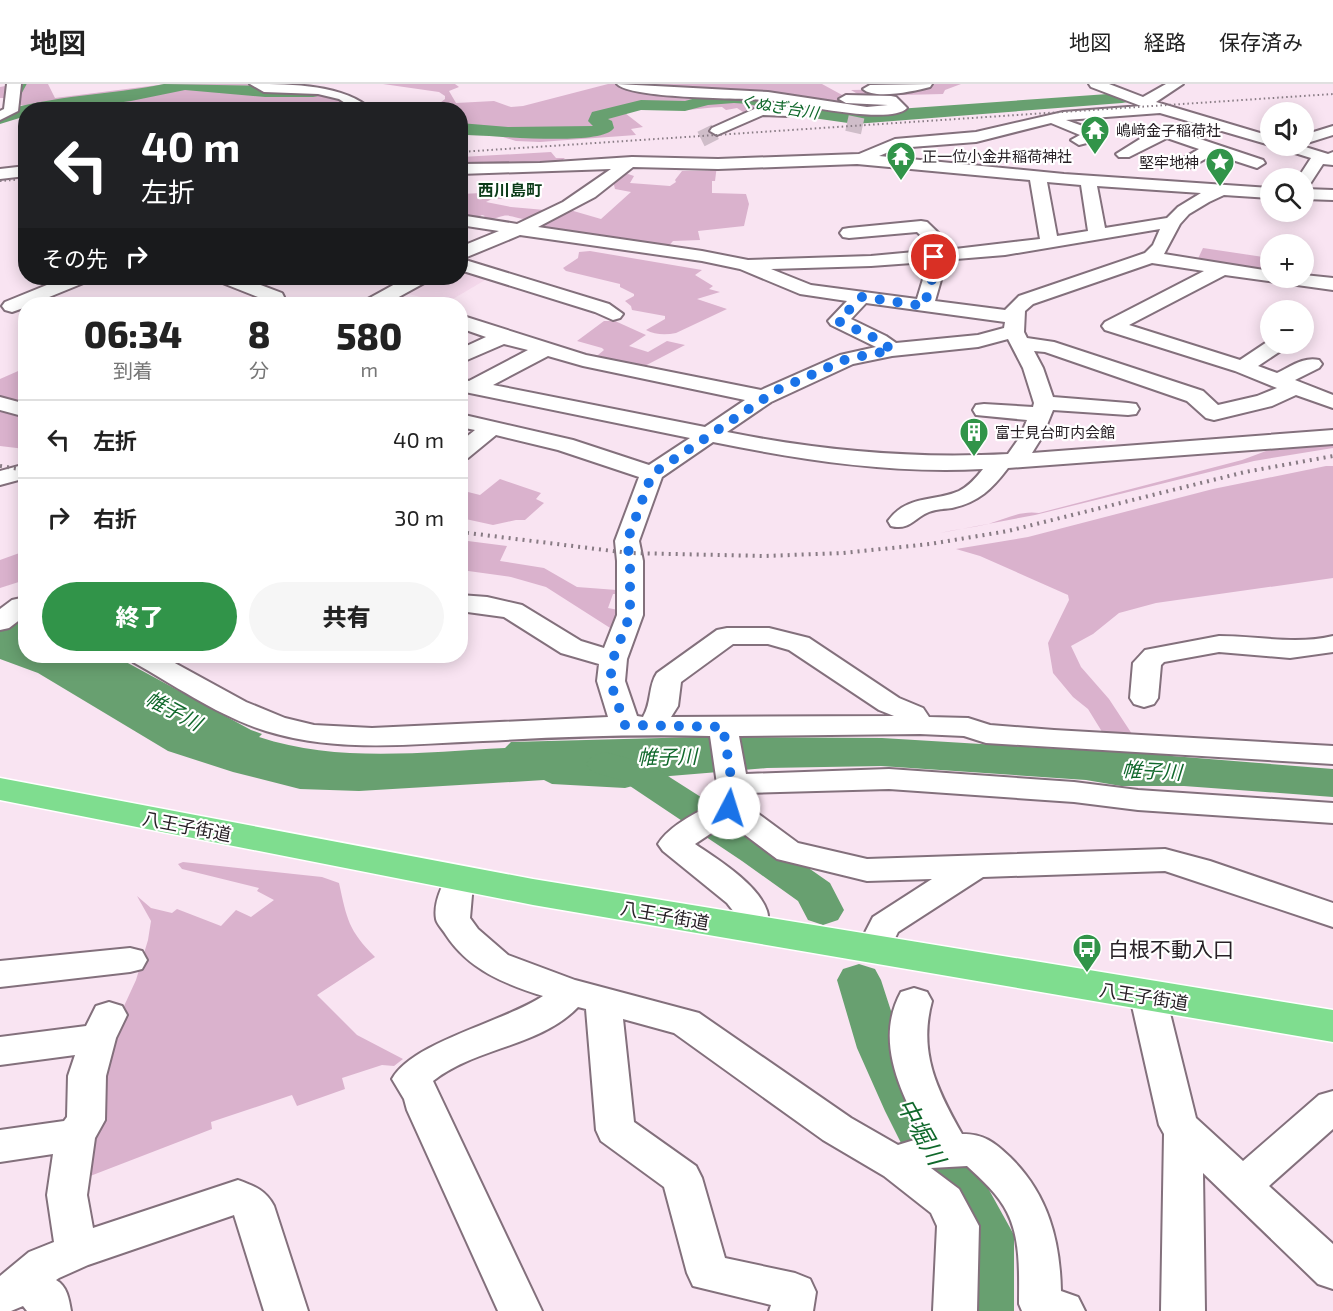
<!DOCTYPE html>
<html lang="ja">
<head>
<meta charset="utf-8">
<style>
  :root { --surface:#fff; --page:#f6f6f6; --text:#222; --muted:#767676; --line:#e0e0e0; --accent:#319449 }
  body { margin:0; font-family:"Exo 2","Noto Sans JP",sans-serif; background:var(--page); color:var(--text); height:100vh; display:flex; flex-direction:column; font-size:22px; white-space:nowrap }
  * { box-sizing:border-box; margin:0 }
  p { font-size:20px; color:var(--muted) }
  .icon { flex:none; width:33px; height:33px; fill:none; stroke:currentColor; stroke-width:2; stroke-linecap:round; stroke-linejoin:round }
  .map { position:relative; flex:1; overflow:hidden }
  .details { position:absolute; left:18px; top:213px; width:450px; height:366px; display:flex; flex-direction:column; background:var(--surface); border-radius:24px; box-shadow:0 3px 15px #0003 }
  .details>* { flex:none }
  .top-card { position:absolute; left:18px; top:18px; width:450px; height:183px; border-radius:24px; box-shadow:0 3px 15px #0003; background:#202124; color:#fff; overflow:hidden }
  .buttons { position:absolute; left:1260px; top:18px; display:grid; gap:12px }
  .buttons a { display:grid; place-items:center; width:54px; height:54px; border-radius:50%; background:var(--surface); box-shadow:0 3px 15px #0003; font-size:30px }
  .pin { position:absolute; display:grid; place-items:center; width:51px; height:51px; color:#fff; margin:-26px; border:3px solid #fff; border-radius:50%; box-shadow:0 2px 6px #0007 }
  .me { position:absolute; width:66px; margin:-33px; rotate:5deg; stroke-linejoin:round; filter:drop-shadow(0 0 4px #0008) }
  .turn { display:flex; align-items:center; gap:21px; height:126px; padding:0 24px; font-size:27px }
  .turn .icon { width:78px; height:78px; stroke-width:2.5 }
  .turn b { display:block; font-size:42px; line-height:51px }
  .then { display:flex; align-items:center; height:57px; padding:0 24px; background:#0003; gap:12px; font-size:22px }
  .eta { display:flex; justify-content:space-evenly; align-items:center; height:102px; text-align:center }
  .eta b { font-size:36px; font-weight:800; line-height:42px }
  .primary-button { display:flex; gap:12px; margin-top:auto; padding:12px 24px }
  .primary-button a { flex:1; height:69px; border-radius:36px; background:var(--accent); color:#fff; font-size:24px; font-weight:800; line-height:69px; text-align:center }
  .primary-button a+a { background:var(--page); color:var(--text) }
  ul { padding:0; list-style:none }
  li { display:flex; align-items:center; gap:18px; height:78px; padding:0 24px; border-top:2px solid var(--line) }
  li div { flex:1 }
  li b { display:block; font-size:22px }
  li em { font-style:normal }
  header { display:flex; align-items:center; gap:36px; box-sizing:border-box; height:84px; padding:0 30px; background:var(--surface); border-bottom:2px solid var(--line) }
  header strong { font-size:28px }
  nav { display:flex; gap:33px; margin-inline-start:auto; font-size:21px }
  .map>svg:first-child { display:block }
  .built { fill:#f4d8eb }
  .green { fill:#dab2cd }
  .water { fill:#68a070 }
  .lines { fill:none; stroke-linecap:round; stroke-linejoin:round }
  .stream { stroke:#68a070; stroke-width:3 }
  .river { fill:#68a070; fill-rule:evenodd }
  .minor-tunnel { stroke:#cfbdc9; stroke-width:16; stroke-dasharray:16 8; stroke-linecap:butt }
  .minor-casing { stroke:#83707c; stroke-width:4 }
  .highway-casing { stroke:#fff; stroke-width:3 }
  .minor { fill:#fff; fill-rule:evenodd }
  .highway { fill:#7fdd8f; fill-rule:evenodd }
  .rail-far1 { stroke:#887b84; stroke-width:2; stroke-dasharray:1.5 3; stroke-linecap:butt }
  .rail { stroke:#887b84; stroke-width:4; stroke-dasharray:2 5; stroke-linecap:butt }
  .route { stroke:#1a73e8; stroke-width:10; stroke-dasharray:0 18 }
  .labels { text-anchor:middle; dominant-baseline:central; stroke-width:4.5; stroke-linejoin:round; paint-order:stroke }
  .far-poi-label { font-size:15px; fill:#282126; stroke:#fff; text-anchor:start }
  .far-water-label { font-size:16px; font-style:italic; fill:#10682b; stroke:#fff }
  .far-neighbourhood-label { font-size:16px; font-weight:bold; fill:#0c3c19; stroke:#fff }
  .street-label { font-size:18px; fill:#282126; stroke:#fff }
  .water-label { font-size:20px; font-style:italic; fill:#10682b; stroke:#fff }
  .near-poi-label { font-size:21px; fill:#282126; stroke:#fff; text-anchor:start }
  .near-water-label { font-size:24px; font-style:italic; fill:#10682b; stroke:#fff }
</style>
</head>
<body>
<header>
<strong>地図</strong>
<nav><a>地図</a><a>経路</a><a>保存済み</a></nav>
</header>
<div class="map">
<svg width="1333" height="1227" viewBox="0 0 1333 1227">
  <rect width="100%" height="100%" fill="#f9e4f2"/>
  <polygon class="built" points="461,182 492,192 446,219 400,208 425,194 460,194"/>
  <g class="green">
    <polygon points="15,0 48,0 55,14 166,0 249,0 265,6 323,7 364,25 177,26 171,23 81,26 91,22 89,19 65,19 34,23 12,20 7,14 0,14 0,3"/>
    <path d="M 383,0 L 455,0 L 459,3 L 449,7 L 456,19 L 494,17 L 511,23 L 523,22 L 608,0 L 822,0 L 844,12 L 843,16 L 823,31 L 787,25 L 743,28 L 737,24 L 726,26 L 722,23 C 709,23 696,26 683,26 C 662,27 646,20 625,29 L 643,43 L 631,45 L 636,51 L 540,58 L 516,57 L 487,48 L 461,48 L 460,26 L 432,25 L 445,15 L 445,12 L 439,8 Z"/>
    <polygon points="927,0 961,0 945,6 943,10 861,12 851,6 909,5"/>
    <polygon points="551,68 556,74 565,74 557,81 480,82 461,80 461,73"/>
    <polygon points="717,81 715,97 712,97 712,109 746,110 749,120 744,142 698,147 700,156 673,157 665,166 536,142 570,126 601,135 631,108 615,105 613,97 622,88 634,92 630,99 670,102 676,98 675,96 682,87 710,87 712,83"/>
    <path d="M 502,108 L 502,115 L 492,115 L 486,118 L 511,123 L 556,127 C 546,132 538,133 528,135 C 520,136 511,130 503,132 C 494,134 489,137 479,137 L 485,132 L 482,131 L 471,137 L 461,135 L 461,110 Z"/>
    <polygon points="1203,164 1270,174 1270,192 1195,181"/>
    <path d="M 590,167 L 702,186 L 695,191 L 713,202 L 709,205 L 720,208 L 697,215 L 727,225 L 676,249 C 666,251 655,251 646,246 L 665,235 L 665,232 L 632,226 L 631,222 L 625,217 L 634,212 L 634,210 L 620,203 L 620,200 L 566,187 L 563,184 L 578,174 L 579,168 Z"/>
    <polygon points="604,237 615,237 646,251 629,262 648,268 667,257 685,261 637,286 592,276 604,266 602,264 577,257"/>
    <polygon points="25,284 25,365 0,362 0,295"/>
    <path d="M 1333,357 L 1333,364 L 1254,377 L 1035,431 L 940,449 C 956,445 972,444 988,440 C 1005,435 1021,426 1039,429 L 1242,376 L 1279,362 Z"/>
    <polygon points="1326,382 1333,382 1333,494 1156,519 1119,529 1093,550 1071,562 1081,583 1109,615 1132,650 1104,651 1088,625 1073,613 1053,589 1048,559 1069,516 1068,511 980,472 956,465 1028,453 1213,405"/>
    <polygon points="500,395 541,409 536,415 544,419 525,436 516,436 493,441 461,434 461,415 468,408 480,411"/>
    <polygon points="460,456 507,462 500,477 544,484 577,503 630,507 626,510 613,510 608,524 624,527 618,549 546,503 511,493 461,486"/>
    <polygon points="25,467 25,496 0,504 0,476"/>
    <path d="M 183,778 L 322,793 L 339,799 C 347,835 348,846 375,873 L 317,911 L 357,951 L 403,975 L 394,982 L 382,981 L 342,994 L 345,1005 L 297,1022 L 292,1011 L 211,1038 L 212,1045 L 85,1094 L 96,983 L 136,896 L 148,856 L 151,837 L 137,812 L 151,824 L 172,829 L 177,825 L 221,842 L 236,826 L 251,833 L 274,816 L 257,807 L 259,804 L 182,785 L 178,780 Z"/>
  </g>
  <path class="water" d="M 0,528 L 25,535 L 26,572 L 115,572 L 251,646 L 262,650 L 259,653 C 337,679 424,668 505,664 L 511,658 L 699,653 L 882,654 L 1079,666 L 1139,667 L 1172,672 L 1333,685 L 1333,713 L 1184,702 L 1121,702 L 1086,696 L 881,682 L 767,684 L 670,692 L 625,704 L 552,700 L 544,696 L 359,707 L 300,705 L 233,688 L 168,667 L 38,589 L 0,575 Z"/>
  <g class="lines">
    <polyline class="stream" points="20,27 13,22 25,0"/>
    <g class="river">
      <path d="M 164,0 L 313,3 L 319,4 L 322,8 L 319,12 L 313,13 L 265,13 L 185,6 L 131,17 L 64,26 L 26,26 L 26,32 L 0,40 L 0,28 C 53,11 110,11 164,0 Z"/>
      <path d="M 734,9 L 750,10 L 786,20 L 855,28 L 1122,9 L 1128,10 L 1131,14 L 1128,18 L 1122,19 L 855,40 L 785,30 L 749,20 L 734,19 L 708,21 L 685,27 L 641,26 L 608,35 L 612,37 L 614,44 C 600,64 487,50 460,51 L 460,39 L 508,43 L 593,42 L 588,37 L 592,28 L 641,16 L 685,17 L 707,11 Z"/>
      <polygon points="605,668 649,680 770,757 830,799 844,826 838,836 823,841 808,836 798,817 742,777 621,696 592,688 586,680 592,672"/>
      <polygon points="859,880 875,885 881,896 903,964 932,1024 954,1065 978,1086 1014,1151 1014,1227 960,1227 962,1152 942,1116 918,1093 885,1027 857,964 837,896 843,885"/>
    </g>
    <g class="minor-tunnel">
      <polyline points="847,39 870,44"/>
      <polyline points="701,55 717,47"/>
    </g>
    <g class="minor-casing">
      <g id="minor">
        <polygon points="7,0 21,0 18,27 0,36 0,27 4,25"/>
        <path d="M 250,0 C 288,0 344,0 372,26 L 356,26 L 339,15 L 318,10 L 264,8 Z"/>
        <path d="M 617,0 L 768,8 L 867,23 L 888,21 L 846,19 L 839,15 L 846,11 L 891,12 L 896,13 L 907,24 C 891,42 793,19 767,16 C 741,14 631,15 617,0 Z"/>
        <path d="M 932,0 L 930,3 C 915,7 874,16 863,5 L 870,1 Z"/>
        <path d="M 1089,0 L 1109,0 L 1143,13 L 1166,0 L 1183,0 L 1156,18 L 1270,52 L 1270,61 L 1160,29 L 1066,36 L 1102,49 L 1105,52 L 1102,55 L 1079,61 L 1071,56 L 1080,51 L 1051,39 L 976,58 L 898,64 L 879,72 L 1064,90 L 1270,104 L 1270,114 L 1224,111 L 1209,118 L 1189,130 L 1180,140 L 1164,170 L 1270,187 L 1270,194 L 1304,194 L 1304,191 L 1333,194 L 1333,206 L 1225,191 L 1129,241 L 1240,276 L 1270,256 L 1270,260 L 1288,260 L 1285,264 L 1258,282 L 1277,289 C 1290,283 1304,272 1319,276 L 1322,280 L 1319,284 L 1295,296 L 1333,311 L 1333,324 L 1296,311 L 1272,322 L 1214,336 L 1206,334 L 1187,317 L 1045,268 L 1034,267 L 1043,284 L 1053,313 L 1128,319 L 1136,320 L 1139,325 L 1136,330 L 1128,331 L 1053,326 L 1042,353 L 1032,369 L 1333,346 L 1333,360 L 1008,384 C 992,405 979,418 952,424 C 945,425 936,425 929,428 C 914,434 909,447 891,442 L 888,437 C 906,411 934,418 959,407 C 969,402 976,394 983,385 C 892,390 802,376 713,358 L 662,393 L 639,457 L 643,477 L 643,531 L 627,575 L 625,597 L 637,632 L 643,633 C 652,618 648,602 657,589 L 717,546 L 727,544 L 769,544 L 809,554 L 899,614 L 923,624 L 929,633 L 968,634 L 990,641 L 1054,646 L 1333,662 L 1333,680 L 986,659 L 964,652 L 920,650 L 739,652 L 746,690 L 889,685 L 1074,698 L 1138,706 L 1333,719 L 1333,739 L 1138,726 L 1074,718 L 889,705 L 746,709 L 745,720 L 798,759 L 867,775 L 1165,765 L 1210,777 L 1333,819 L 1333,843 L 1165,787 L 983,793 L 898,848 L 885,875 L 873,878 L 861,875 L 856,866 L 873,833 L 932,795 L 867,797 L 777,775 L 728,738 L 695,760 C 717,775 758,800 767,827 C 770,836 766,846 761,853 L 749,857 L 737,853 L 732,845 L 734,828 L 727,819 L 663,767 L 658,760 C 670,741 695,730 714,719 L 717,700 L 710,652 C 634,650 559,653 483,657 C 410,660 337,669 266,647 C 218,632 176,602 133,578 L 129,572 L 162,572 L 246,618 L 285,634 L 314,641 L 372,644 L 608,633 L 597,597 L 599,580 L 561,569 L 504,533 L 460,527 L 460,511 L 487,513 L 522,521 L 581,557 L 604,564 L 617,531 L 617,477 L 615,457 L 639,393 L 558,366 L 496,351 L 468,374 L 460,376 L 460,358 L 475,346 L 460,343 L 460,330 L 573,356 L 649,381 L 690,354 L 460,307 L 460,295 L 469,297 L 528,266 L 504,260 L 460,279 L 460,265 L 486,253 L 460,244 L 460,231 L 586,271 L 761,306 L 840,271 L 876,263 L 831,241 L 828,237 L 847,217 L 800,210 L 740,185 L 702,177 L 520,151 L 462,175 L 609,220 L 623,230 L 620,234 L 613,236 L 595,228 L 460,186 L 460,163 L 499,147 L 460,141 L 460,131 L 517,140 L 563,118 L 611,85 L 460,90 L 460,80 L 540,79 L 632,73 L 718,75 L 859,70 L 895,55 L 976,48 L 1063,28 L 1141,22 L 1091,3 ZM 857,80 L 1030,96 L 1040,155 L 955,165 L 927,138 L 921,137 L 849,144 L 843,145 L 840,149 L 843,153 L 849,154 L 917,148 L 936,166 L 871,172 L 748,176 L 702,167 L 538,143 L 595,113 L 633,83 L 718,85 ZM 1047,98 L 1081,101 L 1088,147 L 1057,152 ZM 1097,102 L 1201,109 L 1178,123 L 1167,134 L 1105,144 ZM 1160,145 L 1153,161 L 1145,169 L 1019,212 L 1005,226 L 935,217 L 945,182 L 944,176 L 1005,171 ZM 926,178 L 927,182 L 917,215 L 811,201 L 771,185 L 871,182 ZM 1152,179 L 1204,187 L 1105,238 L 1102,242 L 1105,246 L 1235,287 L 1277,304 L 1257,312 L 1218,321 L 1203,307 L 1054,258 L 1027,254 L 1024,248 L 1025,227 L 1033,220 ZM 866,219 L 1005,238 L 1004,244 L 978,251 L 896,259 L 886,252 L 851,235 ZM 1008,255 L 1023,284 L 1034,319 L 1033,323 L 984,320 L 976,321 L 973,326 L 976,331 L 1027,336 L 1020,353 L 1008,370 C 912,375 822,367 727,348 L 771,318 L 853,280 L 892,272 L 978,263 ZM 548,272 L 583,282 L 745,316 L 705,343 L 493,301 ZM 733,560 L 768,560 L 789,566 L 879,626 L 894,632 L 671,633 L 678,622 L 681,598 Z"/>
        <polygon points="761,22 788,24 795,28 788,32 763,31 717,51 710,47 712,44"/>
        <polygon points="1333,42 1333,51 1304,60 1304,51"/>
        <polygon points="1167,44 1263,76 1265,79 1257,84 1214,70 1189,84 1177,84 1175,81 1177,78 1199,65 1167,54 1129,73 1119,73 1116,70 1148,50"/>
        <polygon points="1280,62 1302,62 1328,70 1333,68 1333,81 1323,80 1310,100 1304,102 1304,94 1298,94 1311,74 1282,65"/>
        <polygon points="26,82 26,92 0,95 0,85"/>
        <polygon points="1304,105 1333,106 1333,116 1304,115"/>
        <polygon points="64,194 88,194 86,198 32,220 26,220 26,223 12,228 5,226 2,222 5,218"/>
        <polygon points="218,194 242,194 282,209 284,213 273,220 249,220 251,216 258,213 220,198"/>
        <polygon points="406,194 428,194 426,198 386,220 363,220 366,216"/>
        <polygon points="0,313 26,320 26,333 0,326"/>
        <polygon points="26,380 26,394 0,401 0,387"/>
        <polygon points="21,514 26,515 26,531 9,544 0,546 0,525 12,516"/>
        <path d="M 1219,552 C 1258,552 1295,561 1333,552 L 1333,568 L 1290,574 L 1219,568 L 1164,578 L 1161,581 L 1158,614 L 1154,620 L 1144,623 L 1134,620 L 1130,614 L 1133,579 L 1145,566 Z"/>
        <path d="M 463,783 L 475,786 L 479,794 L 472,811 L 470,834 L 478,845 L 508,871 L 575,896 L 699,929 L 851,1034 L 898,1061 L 924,1053 C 901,1008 874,957 901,908 L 914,904 L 927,908 L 932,917 C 918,968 937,1006 962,1050 C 984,1050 994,1058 1010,1073 C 1048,1110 1060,1156 1061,1207 L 1078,1213 L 1085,1227 L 1022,1227 L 1019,1220 C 1019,1190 1021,1155 1007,1128 C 998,1110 982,1096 967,1082 L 931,1084 L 959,1105 L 979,1142 L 977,1227 L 933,1227 L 937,1142 L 931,1129 L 884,1092 L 823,1056 L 674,949 L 623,935 L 634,1038 L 696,1082 L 702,1094 L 725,1174 L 795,1189 L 810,1195 L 816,1208 L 813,1227 L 769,1227 L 771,1221 L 693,1202 L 687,1189 L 664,1103 L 601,1057 L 596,1046 L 586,925 L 578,923 C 540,963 475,963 433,997 L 542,1227 L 498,1227 L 407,1026 L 404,1015 L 392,995 C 412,958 504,938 543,912 C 505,900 469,886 446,851 C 443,846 437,840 436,835 C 433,818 443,799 451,786 Z"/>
        <polygon points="130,864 142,867 147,876 142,885 130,888 0,903 0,877"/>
        <polygon points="1148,900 1161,904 1166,913 1196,1034 1243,1077 1319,1011 1333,1007 1333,1045 1269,1102 1333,1160 1333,1205 1318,1200 1203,1089 1205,1227 1161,1227 1164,1050 1159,1041 1130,913 1135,904"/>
        <path d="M 109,918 L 122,922 L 127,931 L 116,954 L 106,992 L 105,1036 L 95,1054 L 87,1111 L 93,1144 L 238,1096 C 254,1102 266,1106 274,1122 L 308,1227 L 264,1227 L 234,1131 L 88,1181 L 59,1194 L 56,1196 C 67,1202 69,1215 71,1227 L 27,1227 L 23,1222 L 11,1227 L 0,1227 L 0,1192 L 29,1168 L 54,1158 L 47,1111 L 53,1070 L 0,1078 L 0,1046 L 64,1037 L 67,1033 L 68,992 L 75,971 L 0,981 L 0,953 L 86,942 L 96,922 Z"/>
      </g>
    </g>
    <g class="highway-casing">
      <polygon id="highway" points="0,694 533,795 1333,926 1333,958 533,821 0,716"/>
    </g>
    <use href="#minor" class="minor"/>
    <use href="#highway" class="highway"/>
    <g class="rail-far1">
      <polyline points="460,68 1333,10"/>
      <polyline points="0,97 26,95"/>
    </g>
    <g class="rail">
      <polyline points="0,382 26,386"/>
      <polyline points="460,448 629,469 765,472 843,469 930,460 1008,447 1245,388 1333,372"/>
    </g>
  </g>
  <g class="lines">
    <polyline class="route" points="729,724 732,700 723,643 625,641 610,597 613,575 630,531 630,477 627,457 652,390 777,306 847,275 892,266 879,256 838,237 862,213 924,222 936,182 934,173"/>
  </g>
  <defs>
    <g id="temple-pin" transform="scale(1.5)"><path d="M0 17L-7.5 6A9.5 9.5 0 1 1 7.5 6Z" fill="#319449" stroke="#fff"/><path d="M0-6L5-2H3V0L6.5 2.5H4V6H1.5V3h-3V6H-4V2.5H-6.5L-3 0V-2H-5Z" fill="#fff"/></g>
    <g id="sight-pin" transform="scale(1.5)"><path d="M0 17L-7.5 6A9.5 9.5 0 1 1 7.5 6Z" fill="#319449" stroke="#fff"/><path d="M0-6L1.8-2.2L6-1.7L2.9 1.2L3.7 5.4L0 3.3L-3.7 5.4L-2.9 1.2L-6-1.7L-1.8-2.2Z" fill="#fff"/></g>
    <g id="building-pin" transform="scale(1.5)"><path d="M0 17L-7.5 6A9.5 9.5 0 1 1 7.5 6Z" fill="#319449" stroke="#fff"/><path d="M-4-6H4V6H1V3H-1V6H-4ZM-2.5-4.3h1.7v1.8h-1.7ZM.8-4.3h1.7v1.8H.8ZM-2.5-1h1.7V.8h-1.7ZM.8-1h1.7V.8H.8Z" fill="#fff"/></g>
    <g id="bus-pin" transform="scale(1.5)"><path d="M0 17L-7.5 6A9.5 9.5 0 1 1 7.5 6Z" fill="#319449" stroke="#fff"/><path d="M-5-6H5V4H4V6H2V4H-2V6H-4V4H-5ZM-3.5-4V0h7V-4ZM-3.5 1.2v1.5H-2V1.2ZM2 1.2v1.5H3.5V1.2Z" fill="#fff"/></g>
  </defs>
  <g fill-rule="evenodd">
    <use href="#temple-pin" x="1095" y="46"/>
    <use href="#temple-pin" x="901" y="72"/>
    <use href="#sight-pin" x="1220" y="78"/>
    <use href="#building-pin" x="974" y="348"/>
    <use href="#bus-pin" x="1087" y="864"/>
  </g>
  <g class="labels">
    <g class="far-poi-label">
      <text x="1116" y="46">嶋﨑金子稲荷社</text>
      <text x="922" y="72">正一位小金井稲荷神社</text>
      <text x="1199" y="78" text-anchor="end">堅牢地神</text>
      <text x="995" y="348">富士見台町内会館</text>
    </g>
    <g class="far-water-label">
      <text transform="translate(779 22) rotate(9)">くぬぎ台川</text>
    </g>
    <g class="far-neighbourhood-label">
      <text x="510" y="105">西川島町</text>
    </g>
    <g class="street-label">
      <text transform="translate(187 742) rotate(11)">八王子街道</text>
      <text transform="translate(665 831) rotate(10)">八王子街道</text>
      <text transform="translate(1144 912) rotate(9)">八王子街道</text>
    </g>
    <g class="water-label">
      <text transform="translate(174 626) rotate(28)">帷子川</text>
      <text transform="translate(667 672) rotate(-1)">帷子川</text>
      <text transform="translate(1152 686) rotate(3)">帷子川</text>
    </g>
    <g class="near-poi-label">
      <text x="1108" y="864">白根不動入口</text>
    </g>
    <g class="near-water-label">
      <text transform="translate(922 1047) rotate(61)">中堀川</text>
    </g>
  </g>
</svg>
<div class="buttons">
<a><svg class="icon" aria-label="sound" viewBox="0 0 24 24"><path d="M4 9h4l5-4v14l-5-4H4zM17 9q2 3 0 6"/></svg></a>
<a><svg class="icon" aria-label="search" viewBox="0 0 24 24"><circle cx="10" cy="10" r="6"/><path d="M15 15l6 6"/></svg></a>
<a>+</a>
<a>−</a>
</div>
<div class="pin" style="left:934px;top:173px;background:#d93025"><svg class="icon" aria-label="arrive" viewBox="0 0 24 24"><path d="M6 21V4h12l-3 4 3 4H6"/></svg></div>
<svg class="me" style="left:729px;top:724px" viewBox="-20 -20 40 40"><circle r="19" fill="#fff"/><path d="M0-13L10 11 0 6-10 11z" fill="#1a73e8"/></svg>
<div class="top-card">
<div class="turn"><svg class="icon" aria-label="left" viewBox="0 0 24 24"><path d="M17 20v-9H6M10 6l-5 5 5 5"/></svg><div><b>40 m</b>左折</div></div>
<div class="then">その先<svg class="icon" aria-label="right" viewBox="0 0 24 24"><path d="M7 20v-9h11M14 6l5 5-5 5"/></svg></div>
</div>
<section class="details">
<div class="eta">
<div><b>06:34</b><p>到着</p></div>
<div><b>8</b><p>分</p></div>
<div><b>580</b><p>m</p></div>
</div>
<ul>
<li><svg class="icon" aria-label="left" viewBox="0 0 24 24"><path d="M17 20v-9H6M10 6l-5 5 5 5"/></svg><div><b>左折</b></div><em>40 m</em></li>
<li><svg class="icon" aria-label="right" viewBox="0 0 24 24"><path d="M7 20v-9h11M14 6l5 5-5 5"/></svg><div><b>右折</b></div><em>30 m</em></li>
</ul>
<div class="primary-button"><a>終了</a><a>共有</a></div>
</section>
</div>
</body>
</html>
